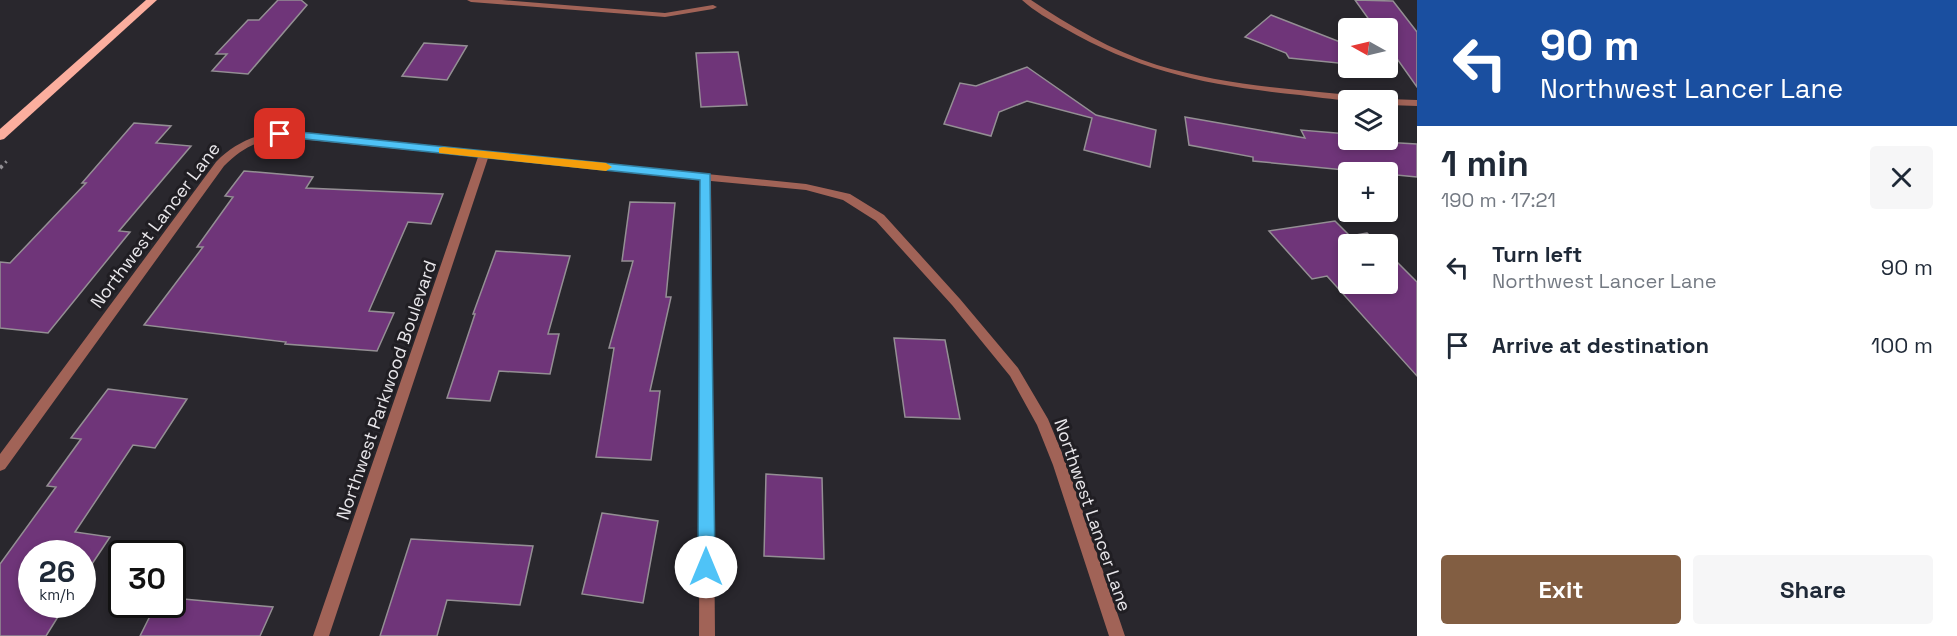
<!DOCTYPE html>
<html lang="en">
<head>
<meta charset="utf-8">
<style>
  :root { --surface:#fff; --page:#f6f6f7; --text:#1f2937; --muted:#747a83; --accent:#825e42 }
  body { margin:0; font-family:"Space Grotesk",sans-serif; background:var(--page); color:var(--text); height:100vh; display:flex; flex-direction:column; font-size:22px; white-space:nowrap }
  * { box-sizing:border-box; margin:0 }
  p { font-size:20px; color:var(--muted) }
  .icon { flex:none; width:33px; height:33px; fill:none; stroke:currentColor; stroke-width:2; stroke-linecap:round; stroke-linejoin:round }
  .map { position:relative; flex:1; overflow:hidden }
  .side { display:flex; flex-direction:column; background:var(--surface); width:540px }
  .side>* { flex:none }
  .banner { background:#1a4fa0; color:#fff; overflow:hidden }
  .needle { width:39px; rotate:278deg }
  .fabs { position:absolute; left:1338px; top:18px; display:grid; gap:12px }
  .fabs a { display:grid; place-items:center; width:60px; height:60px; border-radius:6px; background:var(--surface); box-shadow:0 3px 9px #0003; font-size:30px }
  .speed { position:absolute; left:18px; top:540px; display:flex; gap:12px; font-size:30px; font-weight:700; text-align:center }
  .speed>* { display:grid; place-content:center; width:78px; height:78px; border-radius:50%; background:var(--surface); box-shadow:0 3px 9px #0003; line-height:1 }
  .speed small { font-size:15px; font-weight:400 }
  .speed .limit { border:3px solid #111; border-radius:9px; background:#fff; color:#111 }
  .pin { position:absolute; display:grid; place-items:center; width:51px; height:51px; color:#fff; margin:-26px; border-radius:12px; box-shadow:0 3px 9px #0006 }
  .me { position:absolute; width:66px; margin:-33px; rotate:0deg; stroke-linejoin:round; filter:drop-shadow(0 0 4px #0008) }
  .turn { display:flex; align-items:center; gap:21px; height:126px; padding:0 24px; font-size:27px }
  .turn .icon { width:78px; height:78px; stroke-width:2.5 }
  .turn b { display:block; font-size:42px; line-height:51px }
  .round { display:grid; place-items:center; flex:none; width:63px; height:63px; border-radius:6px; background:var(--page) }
  .headline { display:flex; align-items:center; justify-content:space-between; height:102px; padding:0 24px }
  h1 { font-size:36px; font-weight:600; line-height:45px }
  .cta { display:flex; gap:12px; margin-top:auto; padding:12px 24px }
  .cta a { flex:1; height:69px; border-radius:6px; background:var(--accent); color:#fff; font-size:24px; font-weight:600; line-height:69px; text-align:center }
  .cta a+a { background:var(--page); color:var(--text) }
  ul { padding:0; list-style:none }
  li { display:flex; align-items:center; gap:18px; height:78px; padding:0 24px }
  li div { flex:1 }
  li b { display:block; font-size:22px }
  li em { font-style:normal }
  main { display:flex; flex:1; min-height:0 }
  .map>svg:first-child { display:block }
  .building { fill:#6f3579; stroke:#948f94; stroke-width:1.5 }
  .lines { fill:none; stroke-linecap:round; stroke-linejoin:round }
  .path-far1 { stroke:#908e93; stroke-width:3; stroke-dasharray:2 4; stroke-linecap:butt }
  .path { stroke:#908e93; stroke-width:4; stroke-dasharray:3 4.5; stroke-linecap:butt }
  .street { fill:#a16357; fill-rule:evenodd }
  .primary { fill:#fbae9e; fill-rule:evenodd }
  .route { fill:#4fc3f7; stroke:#337fa1; stroke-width:1.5 }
  .slow { fill:#f59e0b }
  .labels { text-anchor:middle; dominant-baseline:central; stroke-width:6; stroke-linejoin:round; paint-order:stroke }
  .street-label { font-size:18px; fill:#e8e6ea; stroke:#201e23 }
</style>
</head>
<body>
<main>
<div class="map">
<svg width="1417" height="636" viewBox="0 0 1417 636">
  <rect width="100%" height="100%" fill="#29272d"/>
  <g class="building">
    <polygon points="278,0 301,0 307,5 248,74 212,71 227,54 216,54 248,20 259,20"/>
    <polygon points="1355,0 1393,1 1417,32 1417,87 1388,46 1388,28 1375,28"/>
    <polygon points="1271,15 1348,45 1348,64 1289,58 1286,53 1245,37"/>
    <polygon points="424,43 467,46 447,80 402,76"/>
    <polygon points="738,52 747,105 701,107 696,53"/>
    <polygon points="1027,67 1096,115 1156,130 1150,167 1084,150 1092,118 1027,101 999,112 991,136 944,124 960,83 976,86"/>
    <polygon points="1185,117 1305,138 1301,130 1348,134 1348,140 1417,144 1417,177 1253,161 1253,157 1189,145"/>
    <polygon points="134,123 171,126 156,143 191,146 119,231 130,232 48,333 0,328 0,262 10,263 86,183 82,183"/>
    <polygon points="244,171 313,177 306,188 443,194 431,224 408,222 369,311 394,313 377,351 285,344 286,342 144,325 203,247 197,247 233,197 225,196"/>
    <polygon points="630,202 675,203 666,297 671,297 650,391 660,391 651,460 596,457 614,348 609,348 633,261 622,261"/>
    <polygon points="1335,221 1350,236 1367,233 1379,244 1348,244 1348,284 1388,284 1388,253 1417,282 1417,376 1327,276 1312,279 1269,231"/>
    <polygon points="496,251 570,256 548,334 559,334 550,374 499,371 490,401 447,398 475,314 473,314"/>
    <polygon points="894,338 945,340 960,419 905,417"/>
    <polygon points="108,389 187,399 155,448 133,445 75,532 110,537 82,579 82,554 32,554 32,604 66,604 46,636 0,636 0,564 56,487 47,486 81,439 71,438"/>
    <polygon points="766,474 822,478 824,559 764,556"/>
    <polygon points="602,513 658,521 643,603 582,594"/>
    <polygon points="411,539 533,546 520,605 447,600 437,636 380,636"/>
    <polygon points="172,598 273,607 260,636 140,636 156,604 172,604"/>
  </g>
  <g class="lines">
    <polyline class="path-far1" points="1,167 9,159"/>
    <polyline class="path" points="0,168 3,165"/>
    <g class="street">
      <polygon points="467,0 502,0 665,13 713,5 717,7 713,9 665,17 471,2"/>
      <path d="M 1022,0 L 1031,0 C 1070,26 1112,51 1157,65 C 1226,86 1301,90 1373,97 L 1378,100 C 1353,103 1325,98 1300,95 C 1212,86 1142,73 1064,28 C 1050,20 1034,11 1022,0 Z"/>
      <polygon points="1388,99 1417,100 1417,106 1388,105 1388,100 1384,100"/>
      <path d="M 280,131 L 806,184 L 850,194 L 884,215 L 960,299 L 1018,368 L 1048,419 L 1067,465 L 1125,636 L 1109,636 L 1053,465 L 1037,425 L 1010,376 L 952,305 L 876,221 L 843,200 L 806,190 L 711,181 L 715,636 L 699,636 L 701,180 L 488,158 L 329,636 L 313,636 L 478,157 L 280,137 C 256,141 241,149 224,166 L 5,469 L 0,471 L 0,454 L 216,162 C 235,143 254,135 280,131 Z"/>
    </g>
    <polygon class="primary" points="146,0 157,0 4,139 0,140 0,129"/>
  </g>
  <polygon class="route" points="280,130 710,174 715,567 713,573 706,576 700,573 698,567 700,180 276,136 274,134"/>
  <polygon class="slow" points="443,147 606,163 612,167 606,171 439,153 439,148"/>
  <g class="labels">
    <g class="street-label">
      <text transform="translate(155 225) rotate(-53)">Northwest Lancer Lane</text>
      <text transform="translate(386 390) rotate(-71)">Northwest Parkwood Boulevard</text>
      <text transform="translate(1093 515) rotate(71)">Northwest Lancer Lane</text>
    </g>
  </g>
</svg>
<div class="fabs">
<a><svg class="needle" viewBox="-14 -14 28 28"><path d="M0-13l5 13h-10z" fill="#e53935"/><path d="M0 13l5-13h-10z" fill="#747a83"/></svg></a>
<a><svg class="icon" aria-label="layers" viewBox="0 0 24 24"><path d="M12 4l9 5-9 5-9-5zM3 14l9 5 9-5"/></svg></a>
<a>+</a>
<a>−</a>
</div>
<div class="speed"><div>26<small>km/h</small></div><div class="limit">30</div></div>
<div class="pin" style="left:280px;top:134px;background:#d93025"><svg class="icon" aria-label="arrive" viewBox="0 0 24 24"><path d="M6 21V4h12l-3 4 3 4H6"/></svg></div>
<svg class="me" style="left:706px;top:567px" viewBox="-20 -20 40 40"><circle r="19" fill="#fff"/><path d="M0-13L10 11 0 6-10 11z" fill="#4fc3f7"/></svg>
</div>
<section class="side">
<div class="banner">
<div class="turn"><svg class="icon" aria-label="left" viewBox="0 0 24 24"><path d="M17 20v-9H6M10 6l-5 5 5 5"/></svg><div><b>90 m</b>Northwest Lancer Lane</div></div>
</div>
<div class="headline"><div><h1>1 min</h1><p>190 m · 17:21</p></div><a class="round"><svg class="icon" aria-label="close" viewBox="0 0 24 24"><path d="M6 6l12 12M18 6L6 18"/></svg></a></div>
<ul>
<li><svg class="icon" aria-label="left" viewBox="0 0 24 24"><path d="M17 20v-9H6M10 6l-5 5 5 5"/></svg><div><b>Turn left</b><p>Northwest Lancer Lane</p></div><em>90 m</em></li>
<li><svg class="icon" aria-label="arrive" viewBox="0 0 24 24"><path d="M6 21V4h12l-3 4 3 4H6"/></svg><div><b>Arrive at destination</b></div><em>100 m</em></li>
</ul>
<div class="cta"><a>Exit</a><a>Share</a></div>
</section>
</main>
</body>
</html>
